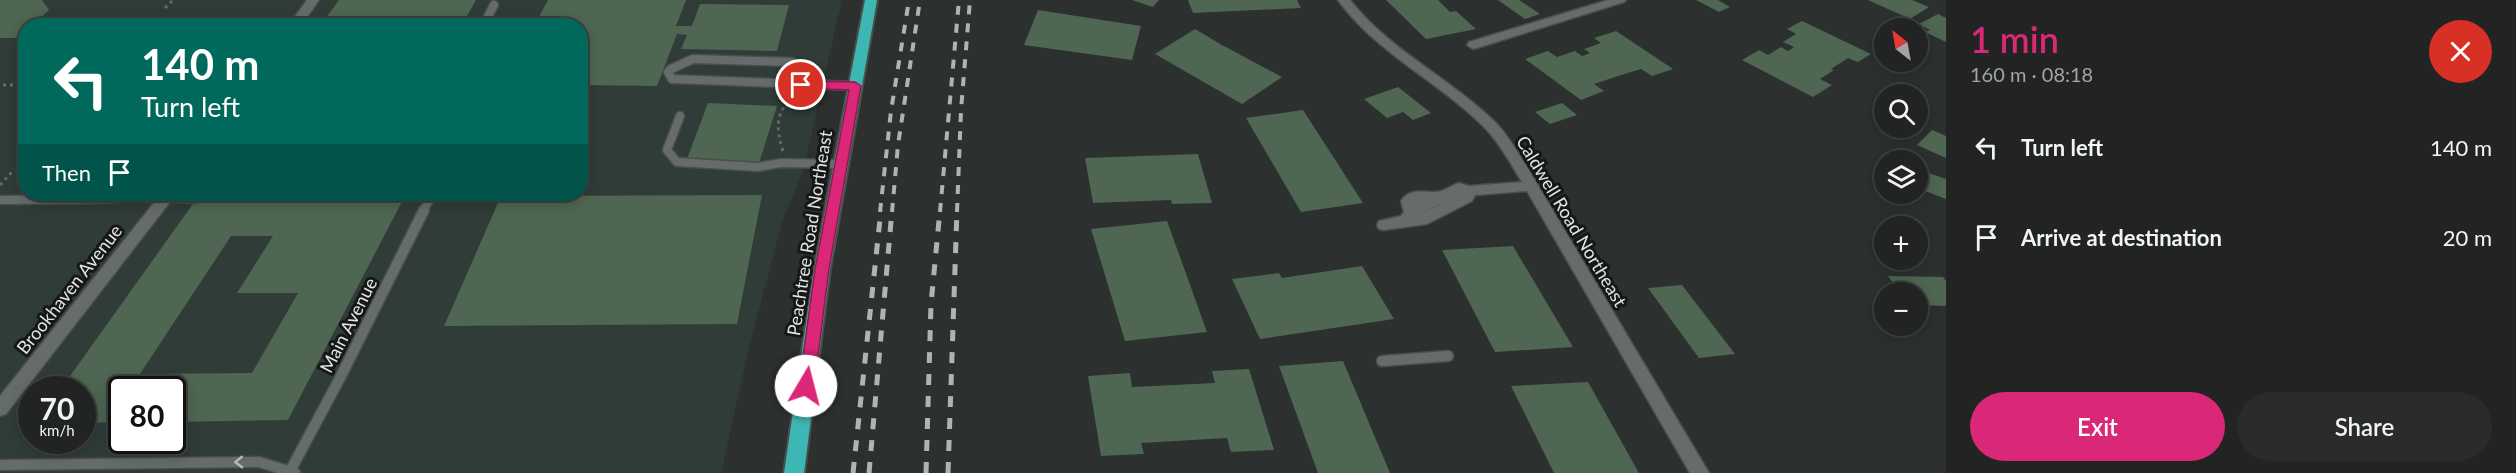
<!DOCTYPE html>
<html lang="en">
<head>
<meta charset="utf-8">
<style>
  :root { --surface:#212423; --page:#292c2b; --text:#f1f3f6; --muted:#a2a4a6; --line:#3e4141; --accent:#db2777 }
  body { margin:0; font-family:Lato,sans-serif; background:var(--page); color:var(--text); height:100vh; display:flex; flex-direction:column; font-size:22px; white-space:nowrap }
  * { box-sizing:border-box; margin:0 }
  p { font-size:20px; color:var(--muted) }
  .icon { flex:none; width:33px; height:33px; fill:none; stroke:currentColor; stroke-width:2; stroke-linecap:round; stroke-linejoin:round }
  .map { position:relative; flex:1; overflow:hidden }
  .details { display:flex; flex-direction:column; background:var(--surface); width:570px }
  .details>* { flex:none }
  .guide { position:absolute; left:18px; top:18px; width:570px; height:183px; border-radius:24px; box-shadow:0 3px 15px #0003,0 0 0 2px var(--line); background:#00695c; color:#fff; overflow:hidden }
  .needle { width:39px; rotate:329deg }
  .controls { position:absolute; left:1874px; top:18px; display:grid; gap:12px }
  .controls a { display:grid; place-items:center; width:54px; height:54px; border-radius:50%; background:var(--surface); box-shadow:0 3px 15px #0003,0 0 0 2px var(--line); font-size:30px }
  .speed { position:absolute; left:18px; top:376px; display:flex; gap:12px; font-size:30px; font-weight:700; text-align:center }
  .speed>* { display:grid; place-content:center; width:78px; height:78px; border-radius:50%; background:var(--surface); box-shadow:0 3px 15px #0003,0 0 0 2px var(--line); line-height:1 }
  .speed small { font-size:15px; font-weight:400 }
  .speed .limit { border:3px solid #111; border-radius:9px; background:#fff; color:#111 }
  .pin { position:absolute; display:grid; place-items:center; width:51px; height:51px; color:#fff; margin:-26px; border:3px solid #fff; border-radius:50%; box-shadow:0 2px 6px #0007 }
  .me { position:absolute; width:66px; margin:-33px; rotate:8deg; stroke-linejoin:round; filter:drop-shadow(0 0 4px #0008) }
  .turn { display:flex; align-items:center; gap:21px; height:126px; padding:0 24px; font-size:27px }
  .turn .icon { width:78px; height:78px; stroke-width:2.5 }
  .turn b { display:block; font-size:42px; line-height:51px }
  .then { display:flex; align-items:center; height:57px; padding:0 24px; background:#0003; gap:12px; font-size:22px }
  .round { display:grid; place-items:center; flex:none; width:63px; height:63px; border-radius:32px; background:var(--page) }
  .headline { display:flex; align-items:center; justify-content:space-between; height:102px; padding:0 24px }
  h1 { font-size:36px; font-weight:600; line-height:45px; color:var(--accent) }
  .cta { display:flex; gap:12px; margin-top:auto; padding:12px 24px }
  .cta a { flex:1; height:69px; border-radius:36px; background:var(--accent); color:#fff; font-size:24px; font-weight:600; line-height:69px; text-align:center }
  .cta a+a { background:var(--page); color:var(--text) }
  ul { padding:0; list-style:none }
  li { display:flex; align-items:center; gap:18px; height:90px; padding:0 24px }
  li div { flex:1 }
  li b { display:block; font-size:22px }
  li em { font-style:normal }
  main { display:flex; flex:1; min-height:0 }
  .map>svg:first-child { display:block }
  .built { fill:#303c38; fill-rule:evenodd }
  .building { fill:#4e6652; fill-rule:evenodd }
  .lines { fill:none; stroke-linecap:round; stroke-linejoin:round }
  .service-far1-casing { stroke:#494d4c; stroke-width:11 }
  .service-casing { stroke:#494d4c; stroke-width:13 }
  .minor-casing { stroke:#494d4c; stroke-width:3 }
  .trunk-casing { stroke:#494d4c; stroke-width:4 }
  .path { stroke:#666a69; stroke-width:3; stroke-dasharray:3 4; stroke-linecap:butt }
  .service-far1 { stroke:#666c6a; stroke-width:8 }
  .service { stroke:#666c6a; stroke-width:10 }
  .minor { fill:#666c6a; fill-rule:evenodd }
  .trunk { fill:#3cb7b3; fill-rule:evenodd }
  .rail-far1 { stroke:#afb3b1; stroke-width:4; stroke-dasharray:9 9; stroke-linecap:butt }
  .rail { stroke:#afb3b1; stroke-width:5; stroke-dasharray:11 11; stroke-linecap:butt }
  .oneway { stroke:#b6bbb9 }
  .route { fill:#db2777; stroke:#8e194d; stroke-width:1.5 }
  .labels { text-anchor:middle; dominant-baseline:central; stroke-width:6; stroke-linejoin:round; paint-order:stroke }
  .street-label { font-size:18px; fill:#e1e5e3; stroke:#161817 }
</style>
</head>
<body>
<main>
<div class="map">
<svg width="1946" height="473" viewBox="0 0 1946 473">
  <rect width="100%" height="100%" fill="#2c302f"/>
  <path class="built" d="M 0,0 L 842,0 L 803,171 L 783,219 L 748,351 L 721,473 L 0,473 ZM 26,26 L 580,26 L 580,194 L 26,194 ZM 32,390 L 82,390 L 82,441 L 32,441 ZM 122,390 L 172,390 L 172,441 L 122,441 Z"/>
  <g class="building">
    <polygon points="0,0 42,0 49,10 32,26 26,26 26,32 19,38 0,38"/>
    <polygon points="339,0 476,0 461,26 320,26"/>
    <polygon points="548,0 686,0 676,26 692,26 700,4 789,5 777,51 681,49 687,35 677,34 657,86 580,85 580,26 534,26"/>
    <polygon points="1132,0 1159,0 1153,7"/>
    <polygon points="1188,0 1297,0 1301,8 1193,13"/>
    <polygon points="1386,0 1438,0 1450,12 1456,11 1476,29 1426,39"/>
    <polygon points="1498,0 1519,0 1540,14 1525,19"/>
    <polygon points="1696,0 1718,0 1730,7 1719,12"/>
    <polygon points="1868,0 1912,0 1929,7 1910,19"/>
    <polygon points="1038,10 1141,26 1132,60 1024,45"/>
    <polygon points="1938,14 1946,18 1946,42 1925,32 1930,30 1919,24"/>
    <polygon points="1802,21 1871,54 1858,62 1848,58 1831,69 1834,70 1820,79 1832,85 1813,97 1742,60 1759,50 1768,55 1781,47 1788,51 1794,47 1783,42 1796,34 1787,29"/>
    <polygon points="1195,29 1222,45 1282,77 1242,104 1155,54"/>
    <polygon points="1616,31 1673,69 1652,76 1641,69 1621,75 1594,84 1604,91 1581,100 1525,59 1548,51 1557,57 1575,51 1582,56 1590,53 1584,49 1601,43 1594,38"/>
    <polygon points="1398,87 1431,113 1413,120 1403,112 1387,118 1364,99"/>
    <polygon points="708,103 777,106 759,163 687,159"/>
    <polygon points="1562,103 1577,115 1550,124 1535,112"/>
    <polygon points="1303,110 1363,203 1301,212 1246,118"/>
    <polygon points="1932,130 1946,136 1946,158 1917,145"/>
    <polygon points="1198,154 1212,203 1172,204 1171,200 1093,203 1085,158"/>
    <polygon points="1917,169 1946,179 1946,199 1917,188"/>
    <path d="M 200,194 L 406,194 L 288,420 L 172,422 L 172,390 L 122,390 L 122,422 L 82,423 L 82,390 L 60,390 ZM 231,236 L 273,236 L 237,293 L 298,293 L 252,373 L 140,374 Z"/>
    <polygon points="762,195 737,324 444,326 501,196"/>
    <polygon points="1167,221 1207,332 1125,341 1091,229"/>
    <polygon points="1513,246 1573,347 1495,352 1442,250"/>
    <polygon points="1362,266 1394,319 1260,339 1232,279 1279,273 1282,278"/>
    <polygon points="1888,276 1943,277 1946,281 1946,306 1917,305 1917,292 1900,292"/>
    <polygon points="1682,285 1735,354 1699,358 1648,288"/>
    <polygon points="1343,361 1390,473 1318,473 1279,366"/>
    <polygon points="1249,369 1274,450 1231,452 1227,438 1141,443 1144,454 1101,456 1088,376 1130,373 1132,387 1215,383 1212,371"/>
    <polygon points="1588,382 1639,473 1554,473 1511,386"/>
  </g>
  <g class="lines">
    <g class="service-far1-casing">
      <g id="service-far1">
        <polyline points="483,26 494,5"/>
        <polygon points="693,59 792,62 800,69 801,84 672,79 668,72 671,69"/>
        <polyline points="801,84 855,86"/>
        <polyline points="680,116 667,150 677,162 758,167 781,163 840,164"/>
        <polyline points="0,200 100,199 142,196 196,199"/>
        <polyline points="423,212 432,194"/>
      </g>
    </g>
    <g class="service-casing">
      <g id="service">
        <polyline points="1382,361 1448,356"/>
        <polyline points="0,465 259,462 295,473"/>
        <polyline points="289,473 340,378 424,210"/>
      </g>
    </g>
    <g class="minor-casing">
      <g id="minor">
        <polygon points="307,0 319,0 301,26 288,26"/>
        <path d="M 1338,0 L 1350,0 C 1390,51 1449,77 1495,122 C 1508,135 1517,152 1527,167 L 1709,473 L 1690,473 L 1527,191 L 1475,195 L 1472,201 L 1427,224 L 1384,230 L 1379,229 L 1377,225 L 1379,221 L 1401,216 L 1404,212 L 1401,201 C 1412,185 1429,195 1441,191 C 1447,189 1453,185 1459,183 L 1469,186 L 1522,182 C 1511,164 1500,144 1486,129 C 1439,81 1378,55 1338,0 ZM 1440,204 L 1441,204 L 1418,215 Z"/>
        <polygon points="1608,0 1626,0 1624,2 1477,48 1473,49 1467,45 1469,42"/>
        <polygon points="161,194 176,194 6,414 0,416 0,396"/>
      </g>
    </g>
    <g class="trunk-casing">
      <polygon id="trunk" points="865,0 877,0 830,269 804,473 784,473 814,269"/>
    </g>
    <g class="path">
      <polyline points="165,8 173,0"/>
      <polyline points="148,26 153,20"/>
      <polyline points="3,85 26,85"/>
      <path d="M 783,151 C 776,129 775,114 792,97"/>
      <polyline points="0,185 12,172"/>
    </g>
    <use href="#service-far1" class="service-far1"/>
    <use href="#service" class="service"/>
    <use href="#minor" class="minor"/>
    <use href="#trunk" class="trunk"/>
    <g class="rail-far1">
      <polyline points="880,212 891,111 909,0"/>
      <polyline points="892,212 898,145 920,0"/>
      <polyline points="940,212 959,0"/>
      <polyline points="957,212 961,110 970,0"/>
    </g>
    <g class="rail">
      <polyline points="853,473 881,210"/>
      <polyline points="869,473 892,210"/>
      <polyline points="926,473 931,304 940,210"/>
      <polyline points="948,473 957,210"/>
    </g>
  </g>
  <defs><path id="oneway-chevron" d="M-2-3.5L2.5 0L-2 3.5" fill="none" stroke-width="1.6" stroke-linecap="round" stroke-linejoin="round" transform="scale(1.5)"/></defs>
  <use class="oneway" href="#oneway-chevron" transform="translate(239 462) rotate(179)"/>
  <polygon class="route" points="801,81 855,82 861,86 829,269 814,386 812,390 806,392 801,390 799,386 815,269 849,90 797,88 797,82"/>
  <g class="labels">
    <g class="street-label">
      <text transform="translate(1572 221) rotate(59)">Caldwell Road Northeast</text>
      <text transform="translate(809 233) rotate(-81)">Peachtree Road Northeast</text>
      <text transform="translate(69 289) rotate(-52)">Brookhaven Avenue</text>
      <text transform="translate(348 325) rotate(-63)">Main Avenue</text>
    </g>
  </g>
</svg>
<div class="controls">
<a><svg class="needle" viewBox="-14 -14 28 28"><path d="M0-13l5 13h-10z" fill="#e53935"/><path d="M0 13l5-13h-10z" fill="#a2a4a6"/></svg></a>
<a><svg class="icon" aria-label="search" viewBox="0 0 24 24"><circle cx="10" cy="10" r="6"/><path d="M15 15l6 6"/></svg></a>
<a><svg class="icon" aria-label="layers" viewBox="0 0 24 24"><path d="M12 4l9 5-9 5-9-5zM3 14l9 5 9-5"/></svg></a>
<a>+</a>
<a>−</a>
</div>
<div class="speed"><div>70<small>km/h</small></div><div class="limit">80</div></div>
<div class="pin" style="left:801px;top:85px;background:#d93025"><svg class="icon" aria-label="arrive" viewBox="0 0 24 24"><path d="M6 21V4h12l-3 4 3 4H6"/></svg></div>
<svg class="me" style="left:806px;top:386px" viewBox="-20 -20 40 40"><circle r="19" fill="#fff"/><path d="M0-13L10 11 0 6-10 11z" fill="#db2777"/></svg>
<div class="guide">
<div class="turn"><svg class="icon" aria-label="left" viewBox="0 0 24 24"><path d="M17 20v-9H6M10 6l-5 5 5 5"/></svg><div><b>140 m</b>Turn left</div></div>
<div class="then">Then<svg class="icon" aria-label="arrive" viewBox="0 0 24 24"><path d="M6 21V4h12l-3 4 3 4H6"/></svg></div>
</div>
</div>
<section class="details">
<div class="headline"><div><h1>1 min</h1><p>160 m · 08:18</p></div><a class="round" style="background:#d93025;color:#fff"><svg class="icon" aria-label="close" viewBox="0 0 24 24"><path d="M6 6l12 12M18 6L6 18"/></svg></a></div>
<ul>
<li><svg class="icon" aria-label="left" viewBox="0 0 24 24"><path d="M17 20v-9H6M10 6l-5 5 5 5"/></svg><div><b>Turn left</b></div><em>140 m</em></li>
<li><svg class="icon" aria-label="arrive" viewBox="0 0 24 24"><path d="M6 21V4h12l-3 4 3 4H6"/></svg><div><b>Arrive at destination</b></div><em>20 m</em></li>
</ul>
<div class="cta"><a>Exit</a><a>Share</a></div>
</section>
</main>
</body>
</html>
